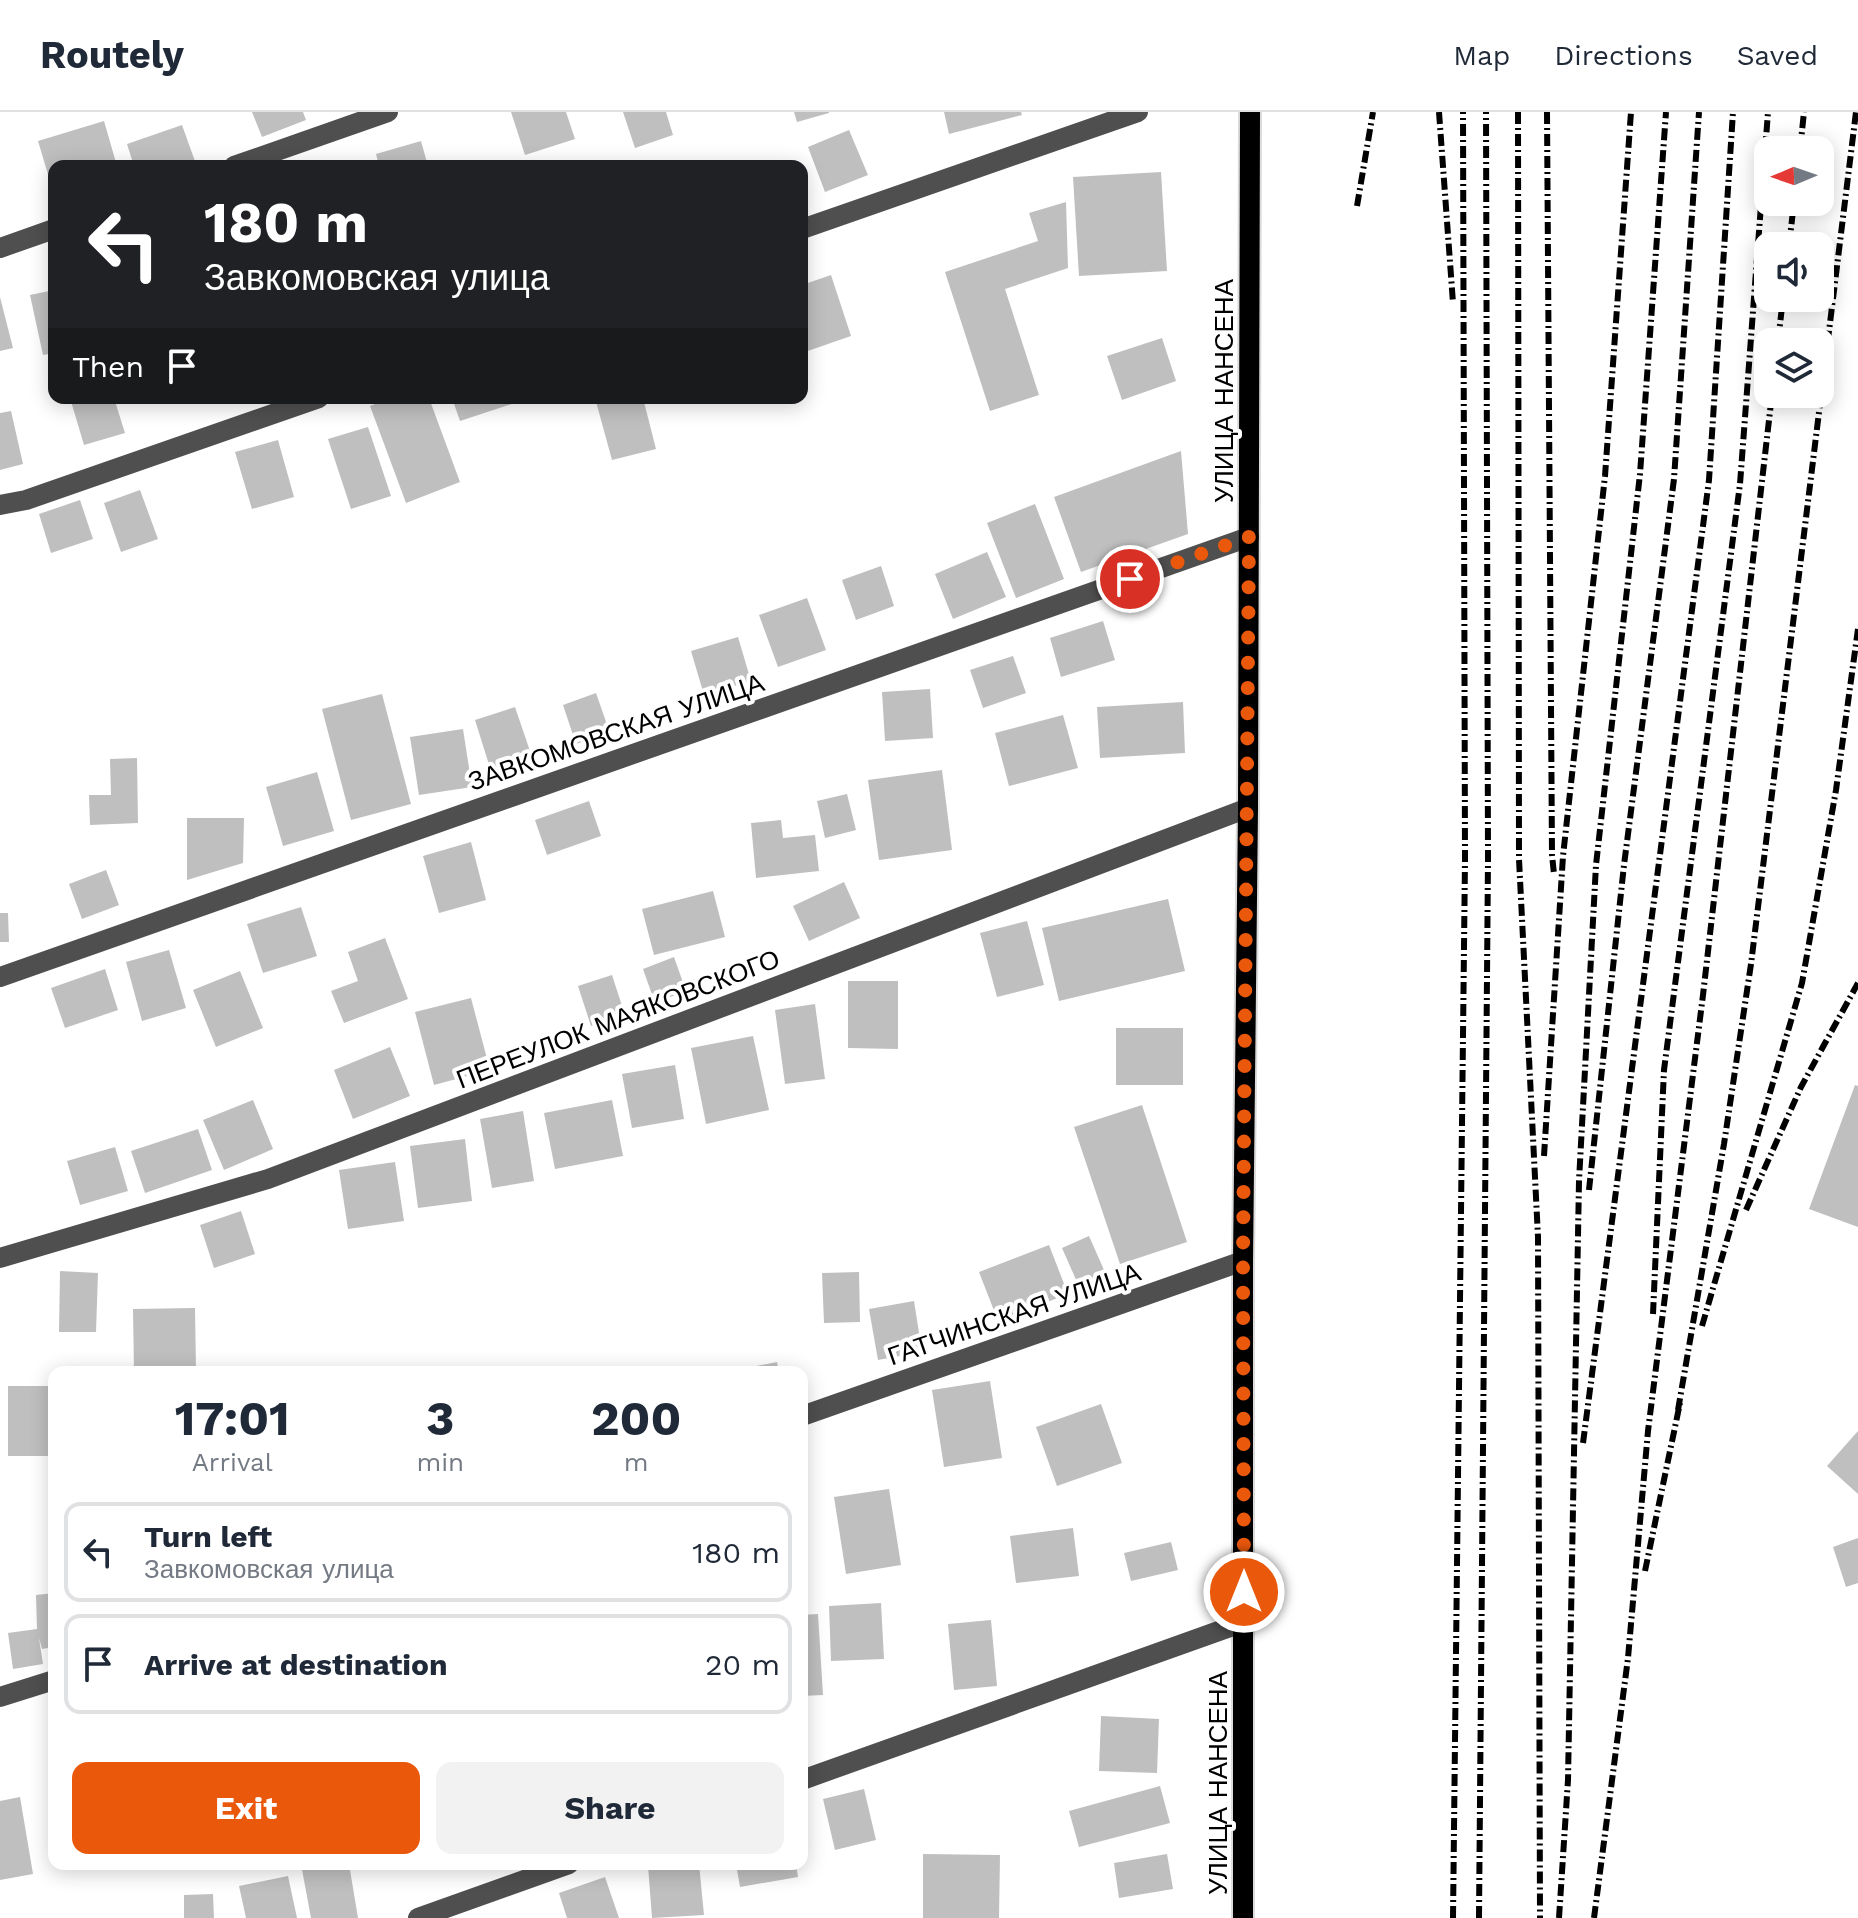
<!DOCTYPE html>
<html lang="en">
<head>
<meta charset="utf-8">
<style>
  :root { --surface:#fff; --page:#f2f2f3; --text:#1f2937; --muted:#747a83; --line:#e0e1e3; --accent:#ea580c }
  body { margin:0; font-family:"Work Sans",sans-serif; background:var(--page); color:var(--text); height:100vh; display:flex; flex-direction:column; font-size:30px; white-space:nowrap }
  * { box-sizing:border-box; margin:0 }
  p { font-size:26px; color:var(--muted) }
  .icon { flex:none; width:44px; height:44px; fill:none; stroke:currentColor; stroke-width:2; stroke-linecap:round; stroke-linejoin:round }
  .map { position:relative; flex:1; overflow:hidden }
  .drawer { position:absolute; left:48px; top:1254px; width:760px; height:504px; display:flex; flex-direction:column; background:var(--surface); border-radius:16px; box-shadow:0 4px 20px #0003 }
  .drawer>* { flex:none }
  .hud { position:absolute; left:48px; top:48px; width:760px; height:244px; border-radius:16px; box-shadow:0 4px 20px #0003; background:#202124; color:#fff; overflow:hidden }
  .needle { width:52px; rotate:268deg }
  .buttons { position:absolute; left:1754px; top:24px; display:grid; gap:16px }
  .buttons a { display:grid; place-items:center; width:80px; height:80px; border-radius:16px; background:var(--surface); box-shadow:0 4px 20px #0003; font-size:40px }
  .pin { position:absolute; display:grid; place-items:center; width:68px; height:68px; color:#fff; margin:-34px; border:4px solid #fff; border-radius:50%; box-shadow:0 2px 8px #0007 }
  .me { position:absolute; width:88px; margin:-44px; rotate:0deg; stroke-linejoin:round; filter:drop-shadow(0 0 6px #0008) }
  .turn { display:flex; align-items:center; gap:28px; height:168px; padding:0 24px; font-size:36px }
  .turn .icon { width:104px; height:104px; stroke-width:2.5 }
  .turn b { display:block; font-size:56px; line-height:68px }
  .then { display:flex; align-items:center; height:76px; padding:0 24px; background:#0003; gap:16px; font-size:30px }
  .eta { display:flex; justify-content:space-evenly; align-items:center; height:136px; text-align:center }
  .eta b { font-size:48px; font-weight:700; line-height:56px }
  .primary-button { display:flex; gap:16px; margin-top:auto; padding:16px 24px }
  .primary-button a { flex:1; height:92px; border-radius:16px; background:var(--accent); color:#fff; font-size:32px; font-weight:700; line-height:92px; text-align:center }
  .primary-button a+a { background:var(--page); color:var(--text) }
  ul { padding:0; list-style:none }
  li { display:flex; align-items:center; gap:24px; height:100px; margin:0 16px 12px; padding:0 8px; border:4px solid var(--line); border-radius:16px }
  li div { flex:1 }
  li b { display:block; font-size:30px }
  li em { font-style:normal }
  header { display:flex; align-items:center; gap:48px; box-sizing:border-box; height:112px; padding:0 40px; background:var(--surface); border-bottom:2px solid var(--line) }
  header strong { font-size:38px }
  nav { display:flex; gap:44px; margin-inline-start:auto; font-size:28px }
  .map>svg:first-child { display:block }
  .building { fill:#bfbfbf }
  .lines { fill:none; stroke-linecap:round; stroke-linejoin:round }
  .major-casing { stroke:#dbdbdb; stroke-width:24 }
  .minor { stroke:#4f4f4f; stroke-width:20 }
  .major { stroke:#000; stroke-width:20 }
  .rail { stroke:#000; stroke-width:6; stroke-dasharray:12 4 2 4; stroke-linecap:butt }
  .route { stroke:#ea580c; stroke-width:14; stroke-dasharray:0 25.2 }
  .labels { text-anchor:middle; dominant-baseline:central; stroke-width:8; stroke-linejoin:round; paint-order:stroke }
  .street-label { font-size:26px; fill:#000; stroke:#fff }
</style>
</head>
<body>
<header>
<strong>Routely</strong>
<nav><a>Map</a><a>Directions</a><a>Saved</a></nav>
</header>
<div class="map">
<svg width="1858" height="1806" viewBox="0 0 1858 1806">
  <rect width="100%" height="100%" fill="#fff"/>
  <g class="building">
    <polygon points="252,0 303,0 306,8 262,25"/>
    <polygon points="511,0 566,0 575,27 525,43"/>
    <polygon points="623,0 666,0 673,23 635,36"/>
    <polygon points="794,0 829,0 829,1 797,10"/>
    <polygon points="944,0 1021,0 1022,3 949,22"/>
    <polygon points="104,9 117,54 54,54 53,79 38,29"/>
    <polygon points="182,13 196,52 134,54 127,32"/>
    <polygon points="849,18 868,63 825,80 808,35"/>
    <polygon points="421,29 428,54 379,54 376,42"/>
    <polygon points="1161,60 1167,159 1079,164 1073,65"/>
    <polygon points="1066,90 1068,156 1005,177 1039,283 990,299 945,160 1038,129 1029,101"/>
    <polygon points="831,163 851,224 802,241 802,173"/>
    <polygon points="54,178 54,241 43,243 30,183"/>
    <polygon points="0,185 13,236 0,239"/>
    <polygon points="1162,226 1176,269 1122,288 1107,244"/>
    <polygon points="70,286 114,286 125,321 84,333"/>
    <polygon points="390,286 429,286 460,370 406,391 370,294"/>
    <polygon points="452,286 527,286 527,287 460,309"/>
    <polygon points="595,286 643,286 656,337 612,348"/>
    <polygon points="11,299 23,352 0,358 0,301"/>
    <polygon points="368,315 391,384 351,397 328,327"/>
    <polygon points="278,328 294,385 252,397 235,340"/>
    <polygon points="1181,339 1188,422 1081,460 1054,385"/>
    <polygon points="140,378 158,427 121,440 104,391"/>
    <polygon points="80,388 93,427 51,441 39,402"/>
    <polygon points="1035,392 1064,467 1016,486 987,411"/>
    <polygon points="987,440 1006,485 953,507 935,462"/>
    <polygon points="881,454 894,494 856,508 842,468"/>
    <polygon points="807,486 826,538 778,555 759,503"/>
    <polygon points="1103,509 1115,548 1061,565 1050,526"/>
    <polygon points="738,525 751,569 704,583 691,539"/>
    <polygon points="1013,544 1026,581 983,596 970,558"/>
    <polygon points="930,577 933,626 885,629 882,580"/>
    <polygon points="596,581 610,621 576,632 563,593"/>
    <polygon points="382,582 411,692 351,708 322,597"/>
    <polygon points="1183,590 1185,641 1100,646 1097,595"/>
    <polygon points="515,595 532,645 491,659 475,608"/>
    <polygon points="1063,603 1078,656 1009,674 995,621"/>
    <polygon points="463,617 472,675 419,683 410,625"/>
    <polygon points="137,646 138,711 90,713 89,683 111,683 110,647"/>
    <polygon points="942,658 952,738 879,748 868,668"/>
    <polygon points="317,660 334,719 283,734 266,675"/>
    <polygon points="847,682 856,718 825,726 817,689"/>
    <polygon points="589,689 601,724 547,743 535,708"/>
    <polygon points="187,706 244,706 243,751 187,768"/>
    <polygon points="781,708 783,726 815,723 819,759 756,766 751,711"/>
    <polygon points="471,730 486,788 439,801 423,744"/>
    <polygon points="106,758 119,793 82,807 69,772"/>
    <polygon points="844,770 860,806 809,829 793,794"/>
    <polygon points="713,779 725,825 654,843 642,797"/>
    <polygon points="1168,787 1185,859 1059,889 1042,816"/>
    <polygon points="301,795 317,844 263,861 247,812"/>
    <polygon points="0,801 8,801 9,830 0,830"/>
    <polygon points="1027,809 1044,873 997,885 980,821"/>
    <polygon points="385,826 408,887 344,911 331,879 358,869 348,840"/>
    <polygon points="169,838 186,896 142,909 126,850"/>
    <polygon points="674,845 686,879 655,891 643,857"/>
    <polygon points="105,857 118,898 65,916 51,876"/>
    <polygon points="240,859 263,916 216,935 193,878"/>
    <polygon points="612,863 625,903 591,914 578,874"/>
    <polygon points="848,869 898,869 898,937 848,936"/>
    <polygon points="471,886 490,958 434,973 415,900"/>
    <polygon points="815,892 825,967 785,972 775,898"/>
    <rect x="1116" y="916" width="67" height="57"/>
    <polygon points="753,924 769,998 706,1012 691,936"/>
    <polygon points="390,935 410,984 353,1007 334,958"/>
    <polygon points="675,953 684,1007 632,1016 622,962"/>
    <polygon points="1855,973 1858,974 1858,1115 1809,1097"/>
    <polygon points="253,988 273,1037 224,1058 203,1008"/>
    <polygon points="612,988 623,1044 555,1057 544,1001"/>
    <polygon points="1142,993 1187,1130 1120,1152 1074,1015"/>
    <polygon points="523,999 534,1069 492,1076 480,1007"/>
    <polygon points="198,1017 212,1058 145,1081 131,1039"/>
    <polygon points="465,1027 472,1089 418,1096 410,1034"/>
    <polygon points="115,1035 128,1079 80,1093 67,1049"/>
    <polygon points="395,1050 404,1109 348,1117 339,1058"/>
    <polygon points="241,1099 255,1142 214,1156 200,1113"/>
    <polygon points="1089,1124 1108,1167 1081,1179 1062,1136"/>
    <polygon points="1049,1133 1068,1182 998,1209 979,1160"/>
    <polygon points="60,1159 98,1161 96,1220 59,1220"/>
    <polygon points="859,1160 860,1210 824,1211 822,1161"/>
    <polygon points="914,1189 922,1240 878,1248 869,1197"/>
    <polygon points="195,1196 196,1260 134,1260 133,1197"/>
    <polygon points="777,1250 779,1260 732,1260 731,1259"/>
    <polygon points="990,1269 1002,1346 944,1355 932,1278"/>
    <rect x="8" y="1274" width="46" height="70"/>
    <polygon points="1101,1292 1122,1351 1057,1374 1036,1315"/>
    <polygon points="1858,1319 1858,1382 1827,1354"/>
    <polygon points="889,1377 901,1453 846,1462 834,1385"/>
    <polygon points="1073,1416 1079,1464 1016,1471 1010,1424"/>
    <polygon points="1858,1426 1858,1471 1846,1475 1833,1435"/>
    <polygon points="1171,1430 1178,1458 1131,1469 1124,1441"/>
    <polygon points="54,1481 54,1535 42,1537 39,1526 43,1552 13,1557 8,1521 37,1517 36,1483"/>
    <polygon points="881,1491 884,1547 831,1549 829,1494"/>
    <polygon points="818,1502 823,1583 802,1584 802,1503"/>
    <polygon points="991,1508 997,1574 954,1578 948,1512"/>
    <polygon points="1101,1604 1159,1607 1157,1661 1099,1659"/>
    <polygon points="1160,1674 1170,1711 1079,1735 1069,1699"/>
    <polygon points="864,1677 876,1728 835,1738 823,1687"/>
    <polygon points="20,1685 33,1762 0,1768 0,1689"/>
    <polygon points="923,1742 1000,1743 999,1806 923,1806"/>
    <polygon points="1167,1742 1173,1777 1119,1786 1114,1751"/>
    <polygon points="301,1752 349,1752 358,1806 311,1806"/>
    <polygon points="673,1752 699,1752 704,1803 652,1806 648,1754"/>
    <polygon points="736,1752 796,1752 798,1765 740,1775"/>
    <polygon points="288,1764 297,1806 246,1806 239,1774"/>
    <polygon points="605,1765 619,1806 567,1806 559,1781"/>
    <polygon points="213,1782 214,1806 184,1806 184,1783"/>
  </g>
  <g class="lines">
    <g class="major-casing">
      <polyline id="major" points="1243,1806 1243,1149 1248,696 1250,0"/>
    </g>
    <g class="minor">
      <polyline points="234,54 388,0"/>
      <polyline points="802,117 1138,0"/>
      <polyline points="0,136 54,117"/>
      <polyline points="0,393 26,388 319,286"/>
      <polyline points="0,865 1249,425"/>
      <polyline points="0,1146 268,1067 1248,696"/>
      <polyline points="802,1304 1243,1149"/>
      <polyline points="0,1585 54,1568"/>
      <polyline points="802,1668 1244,1510"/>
      <polyline points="418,1806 569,1752"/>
    </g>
    <use href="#major" class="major"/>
    <g class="rail">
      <polyline points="1439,0 1453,191"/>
      <polyline points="1518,0 1519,747 1538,1125 1540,1806"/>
      <polyline points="1547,0 1552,743 1554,762"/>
      <polyline points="1800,38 1804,0"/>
      <polyline points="1357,94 1373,0"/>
      <polyline points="1789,134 1794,90"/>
      <polyline points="1778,230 1783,186"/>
      <polyline points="1544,1044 1563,744 1605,364 1631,0"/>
      <polyline points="1589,1078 1624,753 1674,367 1699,0"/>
      <polyline points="1746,1098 1801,975 1858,871"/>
      <polyline points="1653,1202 1664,958 1740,372 1768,0"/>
      <polyline points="1702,1214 1802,871 1836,678 1858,517"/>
      <polyline points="1678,1298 1724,1032 1751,852 1856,0"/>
      <polyline points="1583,1331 1709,368 1733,0"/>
      <polyline points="1645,1459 1680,1291"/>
      <polyline points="1453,1806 1465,747 1463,0"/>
      <polyline points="1479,1806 1488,747 1486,0"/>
      <polyline points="1559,1806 1568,1668 1579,1069 1596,753 1640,362 1666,0"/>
      <polyline points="1594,1806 1628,1546 1648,1319 1703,883 1772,282"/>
    </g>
  </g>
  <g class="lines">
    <polyline class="route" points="1130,467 1249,425 1243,1149 1244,1480"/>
  </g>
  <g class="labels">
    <g class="street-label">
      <text transform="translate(1224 279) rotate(-90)">УЛИЦА НАНСЕНА</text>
      <text transform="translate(616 620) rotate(-19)">ЗАВКОМОВСКАЯ УЛИЦА</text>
      <text transform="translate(618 907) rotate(-21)">ПЕРЕУЛОК МАЯКОВСКОГО</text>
      <text transform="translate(1014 1202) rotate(-19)">ГАТЧИНСКАЯ УЛИЦА</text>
      <text transform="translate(1218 1671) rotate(-90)">УЛИЦА НАНСЕНА</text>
    </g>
  </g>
</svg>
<div class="buttons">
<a><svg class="needle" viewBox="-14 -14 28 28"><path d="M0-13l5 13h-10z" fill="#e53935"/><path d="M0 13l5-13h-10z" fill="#747a83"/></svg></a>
<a><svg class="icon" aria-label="sound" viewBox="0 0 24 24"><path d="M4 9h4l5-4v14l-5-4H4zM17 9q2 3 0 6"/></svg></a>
<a><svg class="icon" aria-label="layers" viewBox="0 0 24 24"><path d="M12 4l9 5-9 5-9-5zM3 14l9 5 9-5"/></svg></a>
</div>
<div class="pin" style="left:1130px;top:467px;background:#d93025"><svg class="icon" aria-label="arrive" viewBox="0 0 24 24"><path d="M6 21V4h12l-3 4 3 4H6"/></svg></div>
<svg class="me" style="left:1244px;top:1480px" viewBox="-20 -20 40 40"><circle r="17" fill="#ea580c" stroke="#fff" stroke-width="3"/><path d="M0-11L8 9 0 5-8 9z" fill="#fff"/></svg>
<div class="hud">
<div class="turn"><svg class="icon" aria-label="left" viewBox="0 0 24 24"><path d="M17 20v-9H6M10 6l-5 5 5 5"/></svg><div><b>180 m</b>Завкомовская улица</div></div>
<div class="then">Then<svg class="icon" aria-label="arrive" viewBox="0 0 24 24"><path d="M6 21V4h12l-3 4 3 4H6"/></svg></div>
</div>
<section class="drawer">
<div class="eta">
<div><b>17:01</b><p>Arrival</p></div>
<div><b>3</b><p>min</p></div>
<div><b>200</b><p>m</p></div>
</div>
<ul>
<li><svg class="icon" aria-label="left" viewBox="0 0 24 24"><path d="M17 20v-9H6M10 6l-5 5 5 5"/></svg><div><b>Turn left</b><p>Завкомовская улица</p></div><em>180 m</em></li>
<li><svg class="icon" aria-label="arrive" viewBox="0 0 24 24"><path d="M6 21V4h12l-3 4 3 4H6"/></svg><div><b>Arrive at destination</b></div><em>20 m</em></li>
</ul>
<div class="primary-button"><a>Exit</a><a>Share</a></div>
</section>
</div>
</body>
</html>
